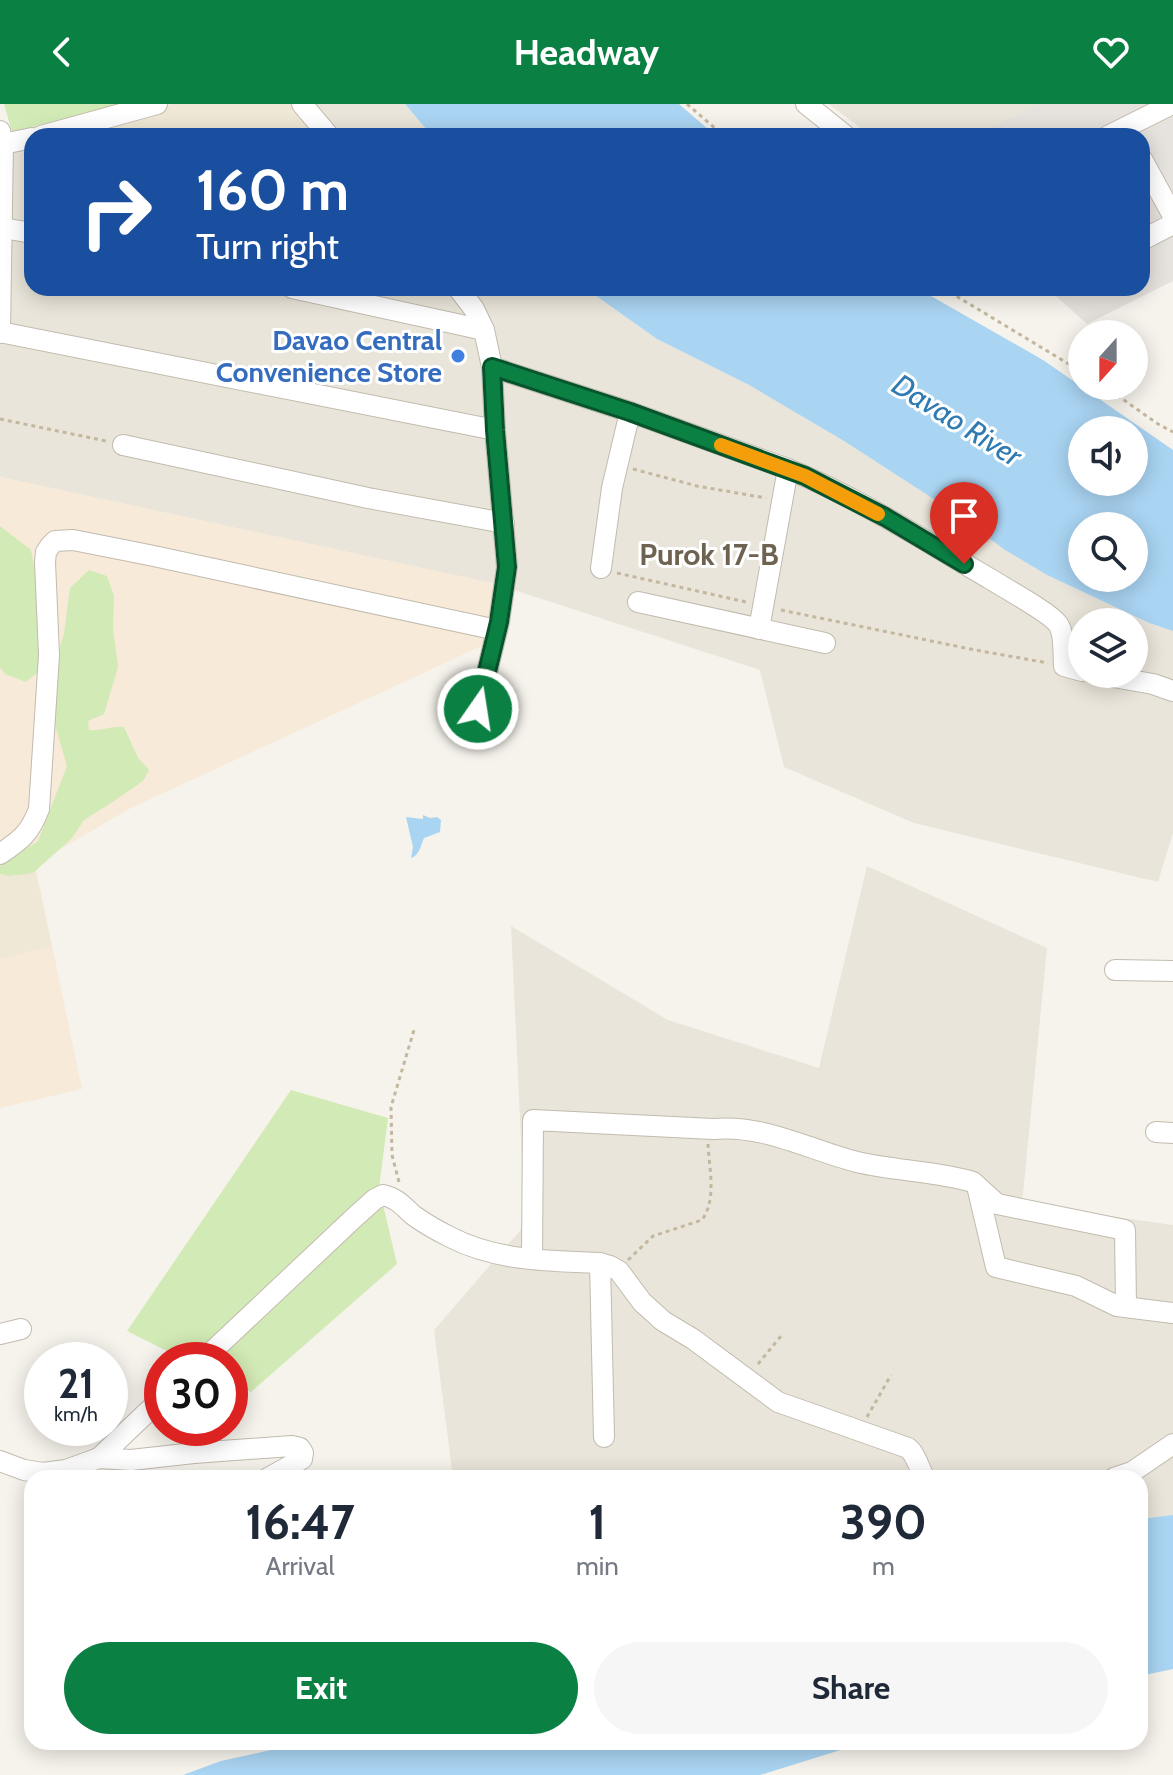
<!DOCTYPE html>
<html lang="en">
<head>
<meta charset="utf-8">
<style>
  :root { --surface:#fff; --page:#f6f6f7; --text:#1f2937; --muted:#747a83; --accent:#0b8043 }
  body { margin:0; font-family:Cabin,sans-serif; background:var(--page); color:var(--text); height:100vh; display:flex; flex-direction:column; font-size:30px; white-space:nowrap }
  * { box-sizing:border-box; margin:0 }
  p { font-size:26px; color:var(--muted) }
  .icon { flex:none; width:44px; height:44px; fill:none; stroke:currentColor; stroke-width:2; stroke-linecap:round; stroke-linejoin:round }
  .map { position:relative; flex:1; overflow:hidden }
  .side { position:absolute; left:24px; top:1366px; width:1124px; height:280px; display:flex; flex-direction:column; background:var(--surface); border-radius:24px; box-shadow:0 4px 20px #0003 }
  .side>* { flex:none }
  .guide { position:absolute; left:24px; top:24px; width:1126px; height:168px; border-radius:24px; box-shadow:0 4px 20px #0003; background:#1a4fa0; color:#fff; overflow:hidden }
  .needle { width:52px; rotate:201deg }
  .buttons { position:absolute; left:1068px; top:216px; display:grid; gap:16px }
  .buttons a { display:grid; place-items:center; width:80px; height:80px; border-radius:50%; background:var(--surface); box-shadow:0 4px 20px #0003; font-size:40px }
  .speed { position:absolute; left:24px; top:1238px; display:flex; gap:16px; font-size:40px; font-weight:700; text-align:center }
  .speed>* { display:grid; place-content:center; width:104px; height:104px; border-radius:50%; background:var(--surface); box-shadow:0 4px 20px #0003; line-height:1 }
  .speed small { font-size:20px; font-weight:400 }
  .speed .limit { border:12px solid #d22; background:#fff; color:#111 }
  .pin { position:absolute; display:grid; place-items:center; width:68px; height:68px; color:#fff; margin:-82px -34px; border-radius:50% 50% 50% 0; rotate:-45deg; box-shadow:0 0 8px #0007 }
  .pin .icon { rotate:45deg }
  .me { position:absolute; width:88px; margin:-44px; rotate:13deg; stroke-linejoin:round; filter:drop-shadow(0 0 6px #0008) }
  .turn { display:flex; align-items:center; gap:28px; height:168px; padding:0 40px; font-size:36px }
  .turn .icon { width:104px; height:104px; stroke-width:2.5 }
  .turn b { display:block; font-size:56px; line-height:68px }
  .eta { display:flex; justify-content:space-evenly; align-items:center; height:136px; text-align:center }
  .eta b { font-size:48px; font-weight:700; line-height:56px }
  .primary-button { display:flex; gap:16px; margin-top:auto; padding:16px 40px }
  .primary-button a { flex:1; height:92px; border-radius:48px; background:var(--accent); color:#fff; font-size:32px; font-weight:700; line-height:92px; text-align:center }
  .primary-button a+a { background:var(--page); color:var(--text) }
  header { display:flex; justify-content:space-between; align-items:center; height:104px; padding:0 40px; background:var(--accent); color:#fff; font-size:36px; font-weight:700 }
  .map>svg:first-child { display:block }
  .residential { fill:#eae5da; fill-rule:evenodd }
  .commercial { fill:#f7ead8 }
  .industrial { fill:#e6e2dd }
  .education { fill:#efe8d6 }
  .green { fill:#d2eab5 }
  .water { fill:#a9d4f2; fill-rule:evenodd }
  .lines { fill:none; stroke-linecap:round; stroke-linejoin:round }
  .minor-casing { stroke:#c2bbae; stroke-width:22 }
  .path { stroke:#c4b79f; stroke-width:3; stroke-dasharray:4 4; stroke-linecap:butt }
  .minor { stroke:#fff; stroke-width:20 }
  .route-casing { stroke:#07532c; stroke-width:20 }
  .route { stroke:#0b8043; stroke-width:14 }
  .slow { stroke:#f59e0b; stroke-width:14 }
  .shop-dot { fill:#3f7fe0; stroke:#fff; stroke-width:3 }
  .labels { text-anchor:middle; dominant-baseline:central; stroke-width:6; stroke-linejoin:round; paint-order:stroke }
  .shop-label { font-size:28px; font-weight:bold; fill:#366cbe; stroke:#fff; text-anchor:end }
  .water-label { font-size:30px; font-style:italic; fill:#2e7ab2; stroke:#fff }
  .neighbourhood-label { font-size:30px; font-weight:bold; fill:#6e6250; stroke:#fff }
</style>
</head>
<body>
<header><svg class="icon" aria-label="back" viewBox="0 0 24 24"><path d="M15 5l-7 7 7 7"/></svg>Headway<svg class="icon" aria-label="heart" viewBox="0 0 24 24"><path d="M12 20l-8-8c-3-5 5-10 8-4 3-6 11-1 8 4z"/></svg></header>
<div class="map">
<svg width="1173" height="1671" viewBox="0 0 1173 1671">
  <rect width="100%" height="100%" fill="#f6f3ec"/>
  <g class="residential">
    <polygon points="308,0 405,0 432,32 332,32"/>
    <polygon points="829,0 1037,0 973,32 871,32"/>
    <path d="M 0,33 L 32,33 L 32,184 L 585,184 L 657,235 L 749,281 L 844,337 L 946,403 L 1005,446 L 1047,471 L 1148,519 L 1173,527 L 1173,729 L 1158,778 L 914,719 L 784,663 L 760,566 L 496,480 L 0,373 ZM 1082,518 L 1134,518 L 1134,570 L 1082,570 Z"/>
    <polygon points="867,762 1047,844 1022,1100 1173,1121 1173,1411 1140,1415 1140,1374 453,1374 434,1226 525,1121 511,822 668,916 819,964"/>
  </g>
  <polygon class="commercial" points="0,373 496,480 482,542 129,705 35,760 82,985 0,1004"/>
  <polygon class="industrial" points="1037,0 1173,0 1173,177 1087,220 1047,184 1142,184 1142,32 973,32"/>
  <g class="education">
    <polygon points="172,0 292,0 317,32 74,32 69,24"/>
    <polygon points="34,761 52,842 0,855 0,771"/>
  </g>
  <g class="green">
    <polygon points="4,0 121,0 12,28"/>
    <polygon points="0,422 31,446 39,490 43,564 26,578 5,570 0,563"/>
    <path d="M 89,466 L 107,472 L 114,492 L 113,524 L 118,563 L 104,610 L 88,617 L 89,626 C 102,627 111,622 124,623 L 138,654 L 149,666 L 143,677 L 111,699 L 84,716 L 72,734 L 33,769 L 8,772 L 0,770 L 0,762 L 38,737 L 67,662 L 53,614 L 54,564 L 64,529 L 70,484 Z"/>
    <polygon points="291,986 388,1014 379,1084 397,1160 251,1288 230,1278 230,1256 185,1256 127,1227"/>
  </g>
  <g class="water">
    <polygon points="405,0 679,0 716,32 432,32"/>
    <path d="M 585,184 L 917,184 L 1043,256 L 1173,346 L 1173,527 L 1149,519 L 1047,471 L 1005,446 L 946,403 L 844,337 L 749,281 L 657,235 ZM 1082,326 L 1134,326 L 1134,378 L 1082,378 ZM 1082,422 L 1134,422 L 1134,474 L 1082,474 Z"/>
    <path d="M 423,711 L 430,714 L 437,713 L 441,716 L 440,728 L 424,734 C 421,741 419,752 411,754 L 413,743 L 406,713 L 423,715 Z"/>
    <polygon points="1173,1411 1173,1565 1140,1572 1140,1415"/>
    <polygon points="307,1638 866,1638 760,1671 183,1671 221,1657"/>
  </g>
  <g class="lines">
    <g class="minor-casing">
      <g id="minor">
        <polyline points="302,0 329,32"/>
        <polyline points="806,0 846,32"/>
        <polyline points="0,27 3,40 0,229"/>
        <polyline points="41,32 157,0"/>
        <polyline points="1108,32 1172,0"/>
        <polyline points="3,40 32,34"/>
        <polyline points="1142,55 1173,112"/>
        <polyline points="3,124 32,129"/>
        <polyline points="1142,136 1173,120"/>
        <polyline points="292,184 484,226"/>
        <polyline points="458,184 474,205 484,226 492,263 495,326 507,463 499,518 478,605"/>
        <polyline points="0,228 495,326"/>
        <path d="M 492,263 L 630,308 L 788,365 C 859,394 925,437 992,476 C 1006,485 1049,508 1058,520 C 1065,530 1063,550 1064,562 L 1082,567"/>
        <polyline points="123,341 368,394 504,419"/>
        <polyline points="601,464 612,384 630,308"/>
        <polyline points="638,498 825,539"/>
        <polyline points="759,525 788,365"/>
        <polyline points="1096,570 1153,580 1173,587"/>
        <path d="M 0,750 C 21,736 30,729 39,705 L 49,551 L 45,458 L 46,448 L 50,442 L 55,437 L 73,436 L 149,451 L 497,526"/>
        <polyline points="1115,866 1173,867"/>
        <polyline points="1156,1028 1173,1029"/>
        <polyline points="977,1082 997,1100 1125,1126 1126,1203"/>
        <path d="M 532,1154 L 533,1016 L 713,1025 C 763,1020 810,1046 857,1058 C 895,1067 936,1067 973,1078 L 977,1082 L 996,1163 L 1076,1182 L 1117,1202 L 1173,1209"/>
        <polyline points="600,1159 604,1333"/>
        <polyline points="0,1230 21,1225"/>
        <path d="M 203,1256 L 356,1112 L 375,1095 L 383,1091 C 397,1094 403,1102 413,1111 C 424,1119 438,1127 450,1133 C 496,1157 550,1157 600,1159 L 610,1162 L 619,1167 L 642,1198 L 663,1217 L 693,1235 L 778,1298 L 908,1344 C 916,1350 919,1365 925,1374"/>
        <polyline points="99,1354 162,1294"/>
        <polyline points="0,1357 24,1366 43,1369 66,1366 99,1354 131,1356 194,1349 292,1342 300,1344 303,1349 302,1355 268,1374"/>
        <polyline points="1114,1374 1132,1368 1173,1340"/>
      </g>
    </g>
    <g class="path">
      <polyline points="687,0 724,32"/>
      <polyline points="943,184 1082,268"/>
      <polyline points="1104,282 1158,320 1173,328"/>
      <polyline points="0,315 106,337"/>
      <polyline points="633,365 697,382 766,394"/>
      <polyline points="617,469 746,498"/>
      <polyline points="781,506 975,546 1048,559"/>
      <polyline points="399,1078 392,1051 391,1003 414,926"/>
      <path d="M 628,1156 L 653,1132 L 702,1116 C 717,1095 709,1064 708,1040"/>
      <polyline points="758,1260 781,1232"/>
      <polyline points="867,1313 891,1271"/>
    </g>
    <use href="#minor" class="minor"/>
  </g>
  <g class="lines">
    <g class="route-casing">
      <polyline id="route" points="478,605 499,518 507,463 495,326 492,263 630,308 805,372 885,413 964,460"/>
    </g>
    <use href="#route" class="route"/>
    <polyline class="slow" points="721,341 805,372 878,410"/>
  </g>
  <circle class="shop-dot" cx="458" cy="252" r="8"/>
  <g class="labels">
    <g class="shop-label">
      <text x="442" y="236">Davao Central<tspan x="442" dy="32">Convenience Store</tspan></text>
    </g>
    <g class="water-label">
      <text transform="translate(957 316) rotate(32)">Davao River</text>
    </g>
    <g class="neighbourhood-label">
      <text x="709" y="450">Purok 17-B</text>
    </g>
  </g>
</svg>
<div class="buttons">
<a><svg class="needle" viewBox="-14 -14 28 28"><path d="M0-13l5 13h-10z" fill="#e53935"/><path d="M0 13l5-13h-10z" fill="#747a83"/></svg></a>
<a><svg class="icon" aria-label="sound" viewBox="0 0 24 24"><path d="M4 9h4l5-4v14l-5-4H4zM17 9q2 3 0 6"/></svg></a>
<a><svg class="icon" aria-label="search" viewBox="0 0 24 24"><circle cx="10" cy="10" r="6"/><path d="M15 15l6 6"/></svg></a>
<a><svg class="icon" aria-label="layers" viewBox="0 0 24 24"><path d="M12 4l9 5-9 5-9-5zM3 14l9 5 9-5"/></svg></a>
</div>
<div class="speed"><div>21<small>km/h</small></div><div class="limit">30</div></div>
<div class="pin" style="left:964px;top:460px;background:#d93025"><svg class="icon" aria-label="arrive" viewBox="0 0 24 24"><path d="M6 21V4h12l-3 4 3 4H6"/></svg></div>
<svg class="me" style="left:478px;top:605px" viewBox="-20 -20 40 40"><circle r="17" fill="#0b8043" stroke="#fff" stroke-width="3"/><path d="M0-11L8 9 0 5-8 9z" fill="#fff"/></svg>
<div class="guide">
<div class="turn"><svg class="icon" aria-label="right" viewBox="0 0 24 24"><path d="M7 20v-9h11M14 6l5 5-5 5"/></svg><div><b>160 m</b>Turn right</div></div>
</div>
<section class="side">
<div class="eta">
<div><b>16:47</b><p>Arrival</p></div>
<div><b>1</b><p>min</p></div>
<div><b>390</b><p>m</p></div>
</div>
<div class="primary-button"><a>Exit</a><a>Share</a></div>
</section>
</div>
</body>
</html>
